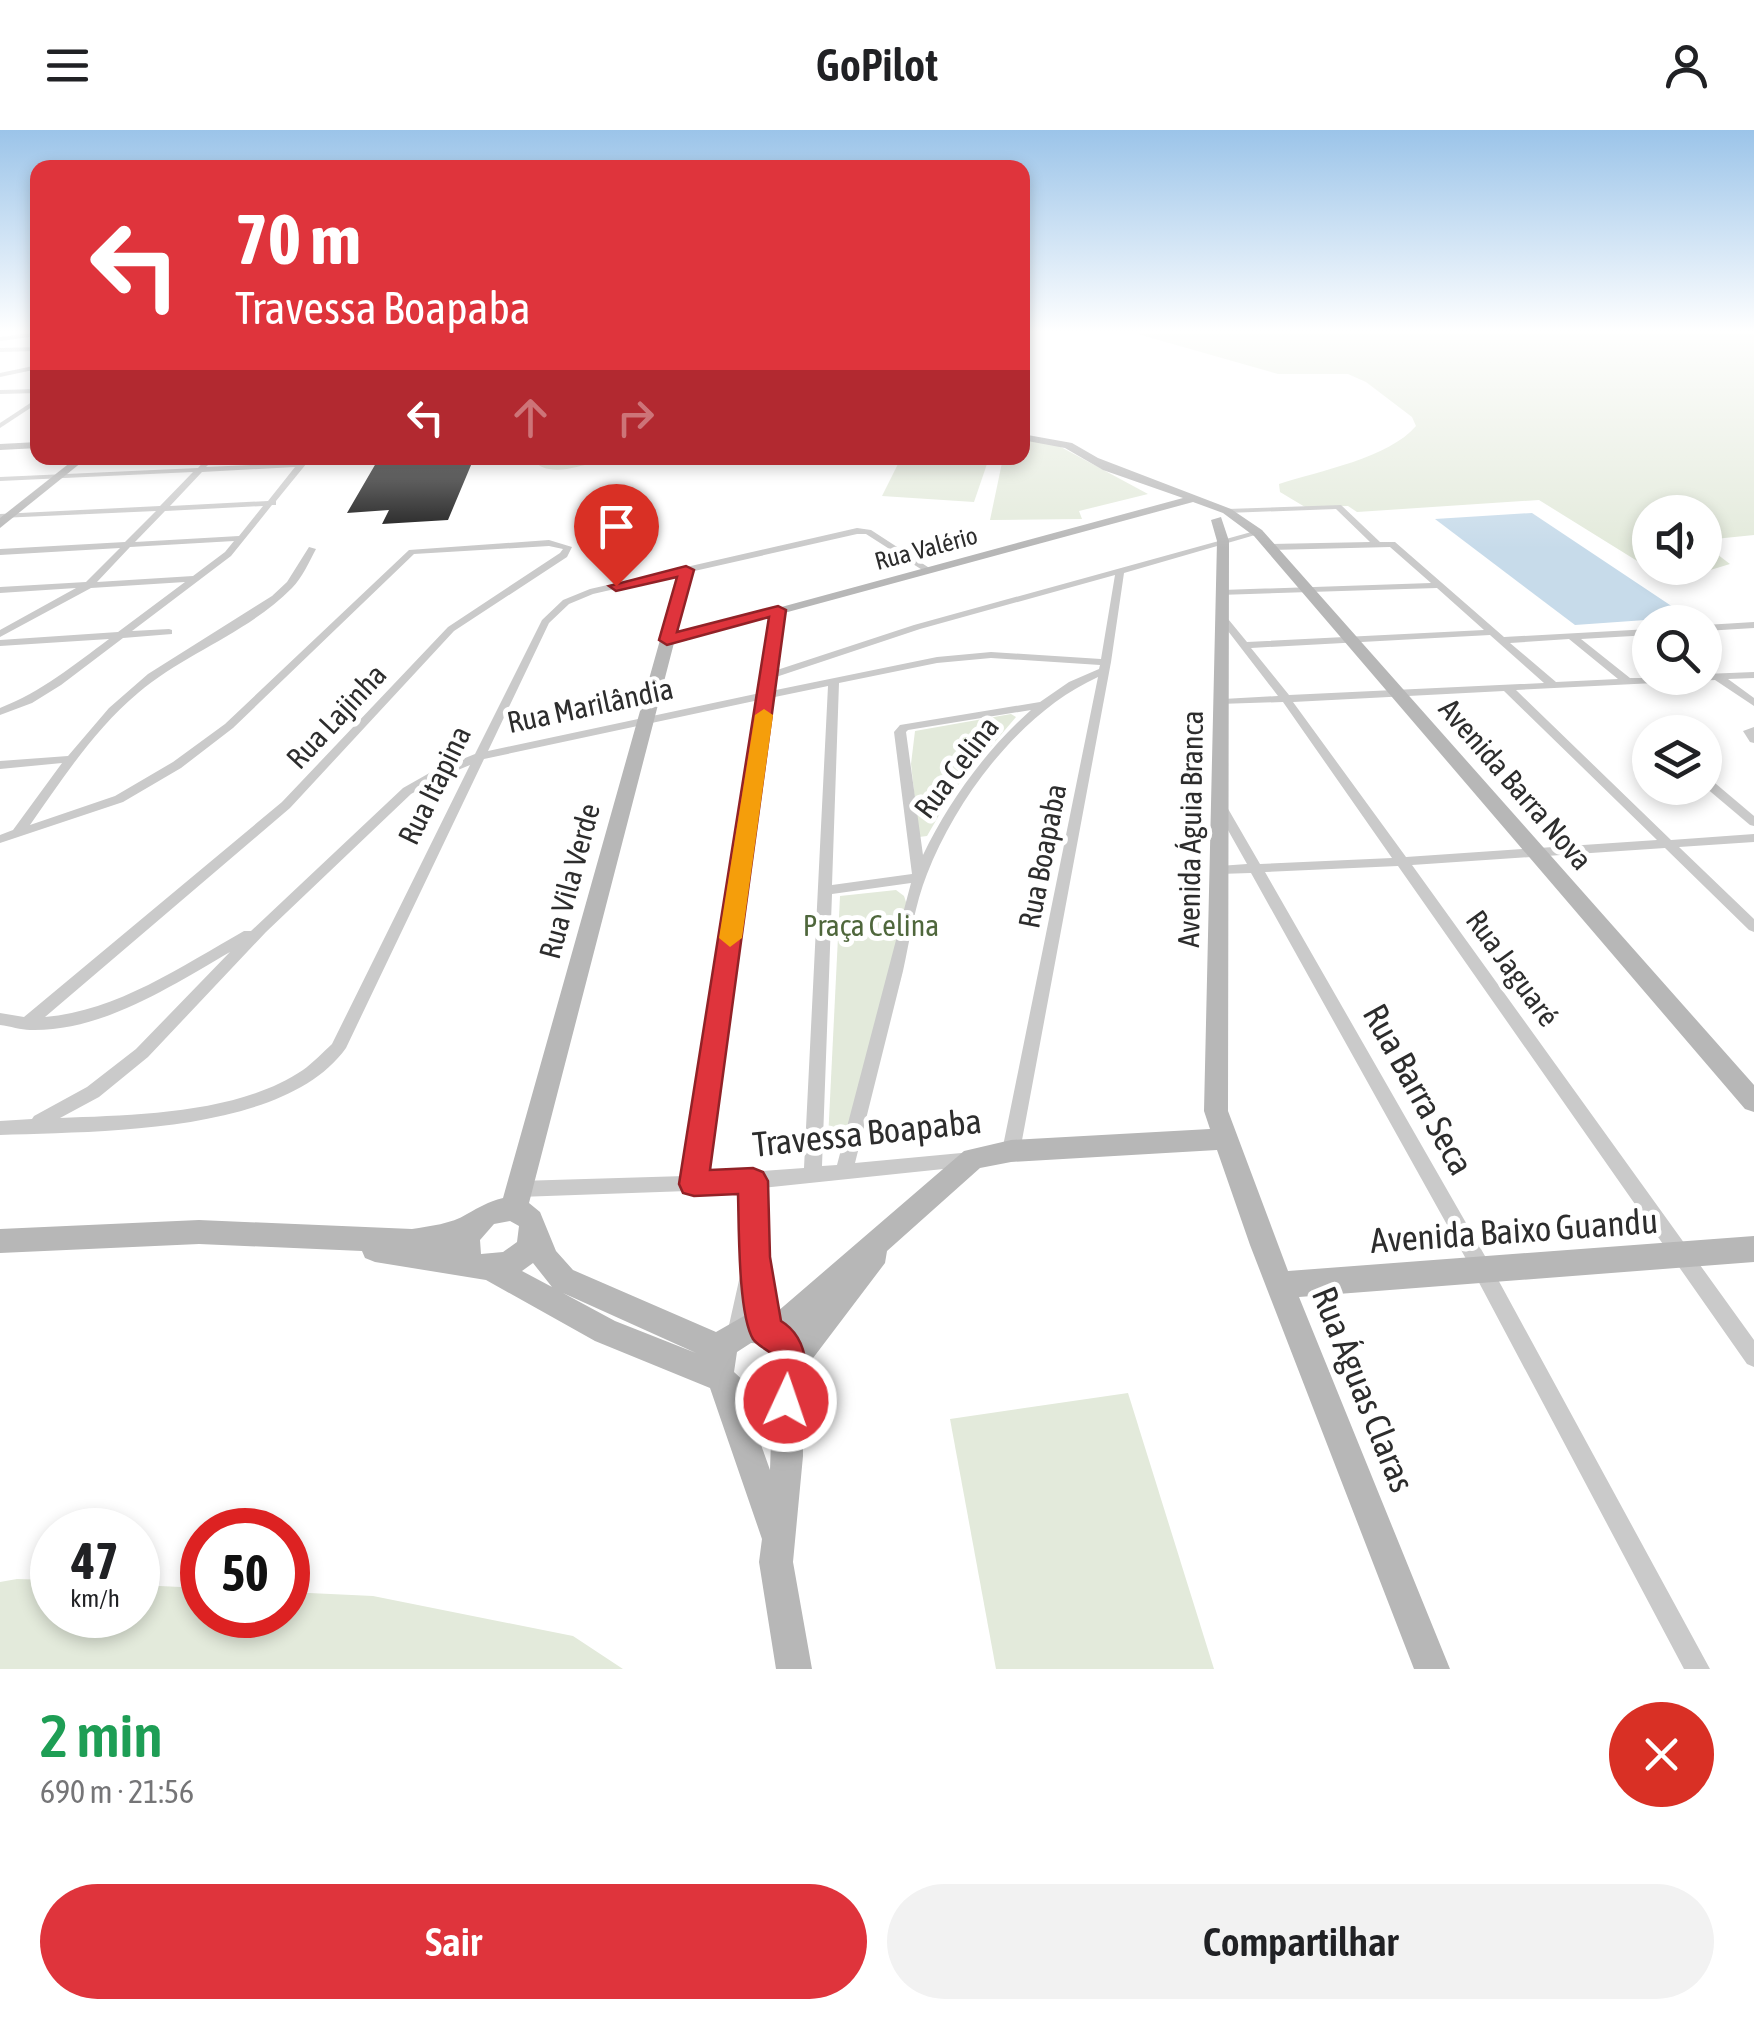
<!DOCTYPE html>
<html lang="pt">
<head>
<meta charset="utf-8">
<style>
  :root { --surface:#fff; --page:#f2f2f2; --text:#202124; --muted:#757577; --accent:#df343c }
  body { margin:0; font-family:"Asap Condensed",sans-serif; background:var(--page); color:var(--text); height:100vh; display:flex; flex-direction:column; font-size:38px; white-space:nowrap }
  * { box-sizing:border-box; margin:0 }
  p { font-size:32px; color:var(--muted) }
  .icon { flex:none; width:55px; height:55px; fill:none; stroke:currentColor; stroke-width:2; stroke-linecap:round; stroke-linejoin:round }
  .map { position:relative; height:1539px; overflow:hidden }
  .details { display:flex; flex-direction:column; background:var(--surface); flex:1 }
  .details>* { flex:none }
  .guide { position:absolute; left:30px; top:30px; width:1000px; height:305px; border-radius:20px; box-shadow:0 5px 15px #0003; background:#df343c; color:#fff; overflow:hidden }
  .fabs { position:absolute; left:1632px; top:365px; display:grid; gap:20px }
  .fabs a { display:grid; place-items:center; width:90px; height:90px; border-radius:50%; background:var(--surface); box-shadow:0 5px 15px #0003; font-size:50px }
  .speed { position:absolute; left:30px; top:1378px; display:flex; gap:20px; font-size:50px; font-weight:700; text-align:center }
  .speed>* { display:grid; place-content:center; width:130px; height:130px; border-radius:50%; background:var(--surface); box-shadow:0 5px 15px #0003; line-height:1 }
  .speed small { font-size:25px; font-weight:400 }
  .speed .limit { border:15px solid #d22; background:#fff; color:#111 }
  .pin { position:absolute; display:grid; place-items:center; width:85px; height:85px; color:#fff; margin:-102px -42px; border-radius:50% 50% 50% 0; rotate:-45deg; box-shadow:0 0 10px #0007 }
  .pin .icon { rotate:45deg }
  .me { position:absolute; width:110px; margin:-55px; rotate:3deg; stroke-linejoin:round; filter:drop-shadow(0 0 8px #0008) }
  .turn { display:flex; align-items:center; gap:35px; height:210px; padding:0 40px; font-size:45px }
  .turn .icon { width:130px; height:130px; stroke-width:2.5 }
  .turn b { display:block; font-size:70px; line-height:85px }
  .lanes { display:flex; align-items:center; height:95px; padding:0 40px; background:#0003; justify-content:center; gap:50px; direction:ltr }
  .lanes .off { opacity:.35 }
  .round { display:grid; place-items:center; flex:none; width:105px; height:105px; border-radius:52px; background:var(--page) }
  .summary { display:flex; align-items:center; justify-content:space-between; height:170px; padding:0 40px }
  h1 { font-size:60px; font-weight:600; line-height:75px; color:#1e9e55 }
  .primary-button { display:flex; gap:20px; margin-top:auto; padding:20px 40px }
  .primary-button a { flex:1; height:115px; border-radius:60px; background:var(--accent); color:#fff; font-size:40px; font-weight:600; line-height:115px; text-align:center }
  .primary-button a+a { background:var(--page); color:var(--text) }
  header { display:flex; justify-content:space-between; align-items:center; height:130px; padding:0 40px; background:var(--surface); font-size:45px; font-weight:600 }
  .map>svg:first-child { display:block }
  .green { fill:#e3eadb }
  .water { fill:#c7dbea }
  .building { fill:#141414 }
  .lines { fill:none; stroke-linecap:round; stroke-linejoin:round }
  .street { fill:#cacaca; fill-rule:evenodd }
  .secondary { fill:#b7b7b7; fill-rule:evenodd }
  .route { fill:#df343c; stroke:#912227; stroke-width:2.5 }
  .slow { fill:#f59e0b }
  .labels { text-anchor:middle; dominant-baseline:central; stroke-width:10; stroke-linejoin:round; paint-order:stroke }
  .far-street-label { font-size:25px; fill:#2d2d2d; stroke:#fff }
  .street-label { font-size:30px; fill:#2d2d2d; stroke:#fff }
  .park-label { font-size:30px; fill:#4f673c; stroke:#fff }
  .near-street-label { font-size:35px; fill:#2d2d2d; stroke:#fff }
</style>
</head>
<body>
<header><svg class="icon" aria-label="menu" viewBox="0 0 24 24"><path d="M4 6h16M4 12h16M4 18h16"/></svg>GoPilot<svg class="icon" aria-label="person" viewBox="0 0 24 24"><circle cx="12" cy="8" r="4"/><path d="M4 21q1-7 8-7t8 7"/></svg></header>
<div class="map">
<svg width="1754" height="1539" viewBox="0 0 1754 1539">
  <rect width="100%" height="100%" fill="#fff"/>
  <g class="green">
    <path d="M 1134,203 L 1754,203 L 1754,405 L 1705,410 L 1705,382 L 1650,382 L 1650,438 L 1705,438 L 1705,415 L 1730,434 L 1671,452 L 1539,370 L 1357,382 L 1348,376 L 1305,377 L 1280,362 L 1279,354 C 1319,341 1389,328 1416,296 L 1412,287 L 1366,252 L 1348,244 L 1278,244 Z"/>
    <polygon points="1023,309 1059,316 1148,364 1079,381 1082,389 990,390 1003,328 1022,328"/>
    <path d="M 530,328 L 711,328 C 674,337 634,328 596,333 C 580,335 565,342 549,339 C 541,338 536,333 530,328 Z"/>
    <polygon points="901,328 989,328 974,372 882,366"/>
    <polygon points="1011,584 1016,587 953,661 927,706 919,707 911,634 915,601"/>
    <polygon points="896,760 904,766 907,775 844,1014 833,1022 828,1010 840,766"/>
    <polygon points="1128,1263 1214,1539 996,1539 950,1289"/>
    <polygon points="17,1449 52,1450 52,1485 138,1485 138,1455 202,1458 202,1485 288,1485 288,1462 373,1466 573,1506 623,1539 0,1539 0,1452"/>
  </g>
  <polygon class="water" points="1532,383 1688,487 1575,495 1435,389"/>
  <polygon class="building" points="379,328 474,328 448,390 382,394 389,380 347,383"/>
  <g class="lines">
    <g class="street">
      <polygon points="32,203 38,203 38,206 0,211 0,207"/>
      <polygon points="38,217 38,221 0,222 0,218"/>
      <polygon points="38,235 38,239 0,247 0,243"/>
      <polygon points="38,259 38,263 0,264 0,260"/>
      <polygon points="38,268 38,273 0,298 0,293"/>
      <path d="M 207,328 L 215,328 L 206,337 L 299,333 L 304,328 L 311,328 L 276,371 L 276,375 L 272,375 L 231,426 L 132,501 L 169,499 L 172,500 L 172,504 L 123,508 L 61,555 L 32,573 L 0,585 L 0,578 C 41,562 74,535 109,509 L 0,516 L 0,510 L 118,502 L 185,452 L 91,458 L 0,507 L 0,500 L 76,458 L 0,463 L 0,457 L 86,452 L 120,418 L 0,425 L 0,419 L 125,412 L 156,381 L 0,388 L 0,384 L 160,376 L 193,342 L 0,351 L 0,347 L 198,338 ZM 295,337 L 268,371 L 170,376 L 202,342 ZM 263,376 L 239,406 L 135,412 L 165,381 ZM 234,411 L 225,422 L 193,446 L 97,452 L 130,417 Z"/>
      <path d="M 1341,375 L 1380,412 L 1395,412 L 1504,507 L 1650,499 L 1650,505 L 1581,509 L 1630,548 L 1705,548 L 1705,544 L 1754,542 L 1754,548 L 1728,549 L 1754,568 L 1754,576 L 1715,550 L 1516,560 L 1671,710 L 1754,704 L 1754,712 L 1679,717 L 1754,789 L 1754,802 L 1749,800 L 1665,718 L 1412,735 L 1754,1210 L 1754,1237 L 1747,1234 L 1398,736 L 1265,742 L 1489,1133 L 1710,1539 L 1684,1539 L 1475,1145 L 1251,743 L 1219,744 L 1212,740 L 1219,736 L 1247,734 L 1215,677 L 1221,673 L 1227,677 L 1260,734 L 1392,728 L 1283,572 L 1219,574 L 1219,570 L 1223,569 L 1278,566 L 1218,488 L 1218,484 L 1224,484 L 1247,512 L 1484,500 L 1437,458 L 1219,465 L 1217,463 L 1222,460 L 1431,453 L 1390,417 L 1271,420 L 1267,417 L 1271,414 L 1370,412 L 1336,379 L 1227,383 L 1223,381 L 1227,379 ZM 1490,505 L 1544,553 L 1289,565 L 1251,518 ZM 1569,509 L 1618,549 L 1556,552 L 1510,513 ZM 1504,561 L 1657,710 L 1406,727 L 1293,572 Z"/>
      <path d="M 857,398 L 871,400 L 934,441 L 927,443 L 866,404 L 857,404 L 690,442 L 672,510 L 667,513 L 662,510 L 680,444 L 593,464 L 569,474 L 549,493 L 488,621 L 760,563 L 775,478 L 783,480 L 774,541 L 914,495 L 1255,401 L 1262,403 L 1124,443 L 1111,532 L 1020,1021 L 1017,1026 L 1011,1028 L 1005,1026 L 1002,1021 L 1098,547 C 1021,582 957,667 927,744 C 915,774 910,809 903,841 C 887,905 871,969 855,1033 L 972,1022 L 978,1024 L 981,1029 L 978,1034 L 972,1036 L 762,1058 L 764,1127 L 777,1200 L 774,1207 L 767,1210 L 760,1207 L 753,1176 L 744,1211 L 737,1214 L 730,1211 L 727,1204 L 742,1137 L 746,1130 L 744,1059 L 519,1067 L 513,1065 L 510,1059 L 513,1053 L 519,1051 L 685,1046 L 759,570 L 484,629 L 346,918 C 284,1005 96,1001 0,1005 L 0,991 L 32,989 L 34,986 L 87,957 L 136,919 L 230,822 C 171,856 102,902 30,900 C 21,900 10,896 0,895 L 0,883 L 24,887 L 282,672 L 448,497 L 560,423 L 563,419 L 549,416 L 414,424 L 233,598 L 181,638 L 123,672 L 0,713 L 0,705 L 13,700 L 62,633 L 0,639 L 0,631 L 68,626 L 109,578 L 148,544 L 272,466 L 287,452 L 309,417 L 316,419 C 309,432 302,448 292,458 C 248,503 185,523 138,563 C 94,600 63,648 30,695 L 115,666 L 173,632 L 225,594 L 409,420 L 549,410 L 572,417 L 567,427 L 454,501 L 290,678 L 45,887 C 117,881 182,836 244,801 L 251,801 L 403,658 L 433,641 L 475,624 L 542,490 L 563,470 L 590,459 ZM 1115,445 L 1101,529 L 991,522 L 937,527 L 771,561 L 773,548 L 920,499 ZM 991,528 L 1100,535 L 1099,539 L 1069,552 L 1040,572 L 900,595 L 894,602 L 912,744 L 832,755 L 839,553 L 937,533 ZM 828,556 L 804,1038 L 703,1045 L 770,568 ZM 1031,580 C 986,620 949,671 923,725 L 906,602 L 908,600 ZM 470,635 L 332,914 C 323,922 313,933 303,940 C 238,984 135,985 60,988 L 99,967 L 148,927 L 266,802 L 411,664 L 441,647 ZM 911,753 L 837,1035 L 822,1036 L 832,764 Z"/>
      <polygon points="1754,492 1754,498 1705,501 1705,495"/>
      <polygon points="1754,597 1754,613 1750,612 1743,601"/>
      <polygon points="1705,647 1709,648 1754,686 1754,696 1750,695 1705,657"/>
    </g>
    <g class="secondary">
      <path d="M 1022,304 L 1072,313 L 1098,328 L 1231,379 L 1262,400 L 1754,955 L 1754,982 L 1745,979 L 1254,406 L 1223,383 L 1193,372 L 674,513 L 529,1073 L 540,1082 L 556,1121 L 573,1140 L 716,1202 L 744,1186 L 770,1188 L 964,1021 L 1011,1010 L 1210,999 L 1204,981 L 1217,411 L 1211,390 L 1221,387 L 1229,411 L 1228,981 L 1288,1141 L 1754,1106 L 1754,1132 L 1299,1167 L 1450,1539 L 1414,1539 L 1250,1115 L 1217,1020 L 1011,1032 L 980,1038 L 887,1121 L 885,1133 L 804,1240 L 802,1247 L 803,1326 L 793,1432 L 812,1539 L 776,1539 L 759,1432 L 762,1409 L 710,1258 L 595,1211 L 486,1150 L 375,1132 L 365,1128 L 362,1121 L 199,1114 L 0,1123 L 0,1099 L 199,1090 L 412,1099 C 430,1096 451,1094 467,1084 C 480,1077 487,1072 503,1068 L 660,510 L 1183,368 L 1103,340 L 1065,318 L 1022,310 ZM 510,1091 L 519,1096 L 517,1112 L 503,1122 L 481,1124 L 480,1110 L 494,1094 ZM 533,1133 L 552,1157 L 522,1141 ZM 563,1163 L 696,1223 L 615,1191 ZM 751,1213 L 762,1214 L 773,1225 L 774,1242 L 762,1253 L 746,1253 L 734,1242 L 737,1222 ZM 772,1280 L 770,1340 L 750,1284 Z"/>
      <polygon points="38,312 38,318 0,320 0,314"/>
      <polygon points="76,328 87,328 0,398 0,388"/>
    </g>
  </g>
  <linearGradient id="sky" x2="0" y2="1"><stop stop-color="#9bc4e9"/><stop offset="0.48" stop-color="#fff"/><stop offset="1" stop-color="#fff" stop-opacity="0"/></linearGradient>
  <rect width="1754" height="419" fill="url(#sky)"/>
  <path class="route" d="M 686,436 L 694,440 L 677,502 L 778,476 L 786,480 L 710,1040 L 753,1038 L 763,1042 L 768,1051 L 770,1127 L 781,1191 C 811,1209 811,1253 799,1284 L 786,1289 L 774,1284 L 769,1271 L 772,1224 C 766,1219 757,1215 753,1209 C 738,1184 739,1096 738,1064 L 694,1066 L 683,1063 L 679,1054 L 769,487 L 667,515 L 659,510 L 677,447 L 616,461 L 609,456 Z"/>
  <polygon class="slow" points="764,579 773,585 742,808 730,817 719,808 755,585"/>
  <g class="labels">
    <g class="far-street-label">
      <text transform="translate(926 418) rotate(-15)">Rua Valério</text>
    </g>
    <g class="street-label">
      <text transform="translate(590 575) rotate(-12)">Rua Marilândia</text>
      <text transform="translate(336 586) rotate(-47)">Rua Lajinha</text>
      <text transform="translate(956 637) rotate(-53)">Rua Celina</text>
      <text transform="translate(1516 654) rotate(49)">Avenida Barra Nova</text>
      <text transform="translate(434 655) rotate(-64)">Rua Itapina</text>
      <text transform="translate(1190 699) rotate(-89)">Avenida Águia Branca</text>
      <text transform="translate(1042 726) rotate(-79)">Rua Boapaba</text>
      <text transform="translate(569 751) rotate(-75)">Rua Vila Verde</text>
      <text transform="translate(1513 838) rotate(54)">Rua Jaguaré</text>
    </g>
    <g class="park-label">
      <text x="871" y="795">Praça Celina</text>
    </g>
    <g class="near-street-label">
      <text transform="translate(1419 959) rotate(61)">Rua Barra Seca</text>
      <text transform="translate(867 1002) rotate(-6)">Travessa Boapaba</text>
      <text transform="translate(1514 1100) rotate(-4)">Avenida Baixo Guandu</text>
      <text transform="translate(1364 1259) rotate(68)">Rua Águas Claras</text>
    </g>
  </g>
</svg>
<div class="fabs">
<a><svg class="icon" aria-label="sound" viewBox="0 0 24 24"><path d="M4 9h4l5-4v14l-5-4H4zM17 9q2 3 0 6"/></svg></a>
<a><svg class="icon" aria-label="search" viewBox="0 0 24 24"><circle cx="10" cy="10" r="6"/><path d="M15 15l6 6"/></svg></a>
<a><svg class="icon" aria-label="layers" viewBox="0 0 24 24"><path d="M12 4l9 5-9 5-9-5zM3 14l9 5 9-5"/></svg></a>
</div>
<div class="speed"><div>47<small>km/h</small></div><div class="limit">50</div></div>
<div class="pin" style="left:616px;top:456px;background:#d93025"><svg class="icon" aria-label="arrive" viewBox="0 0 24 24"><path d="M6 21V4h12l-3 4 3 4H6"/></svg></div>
<svg class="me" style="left:786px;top:1271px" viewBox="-20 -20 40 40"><circle r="17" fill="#df343c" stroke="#fff" stroke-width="3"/><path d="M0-11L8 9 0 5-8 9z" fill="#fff"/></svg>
<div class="guide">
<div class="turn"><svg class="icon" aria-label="left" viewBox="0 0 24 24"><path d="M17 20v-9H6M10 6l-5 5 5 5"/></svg><div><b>70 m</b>Travessa Boapaba</div></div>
<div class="lanes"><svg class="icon" aria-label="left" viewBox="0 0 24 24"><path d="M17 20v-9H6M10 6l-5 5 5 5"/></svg><svg class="icon off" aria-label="ahead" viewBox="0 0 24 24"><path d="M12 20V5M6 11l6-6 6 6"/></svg><svg class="icon off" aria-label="right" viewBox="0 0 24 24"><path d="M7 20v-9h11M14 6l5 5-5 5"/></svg></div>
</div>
</div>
<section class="details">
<div class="summary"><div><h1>2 min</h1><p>690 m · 21:56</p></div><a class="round" style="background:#d93025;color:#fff"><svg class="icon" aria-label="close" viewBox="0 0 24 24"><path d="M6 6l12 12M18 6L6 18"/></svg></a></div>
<div class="primary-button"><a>Sair</a><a>Compartilhar</a></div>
</section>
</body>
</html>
